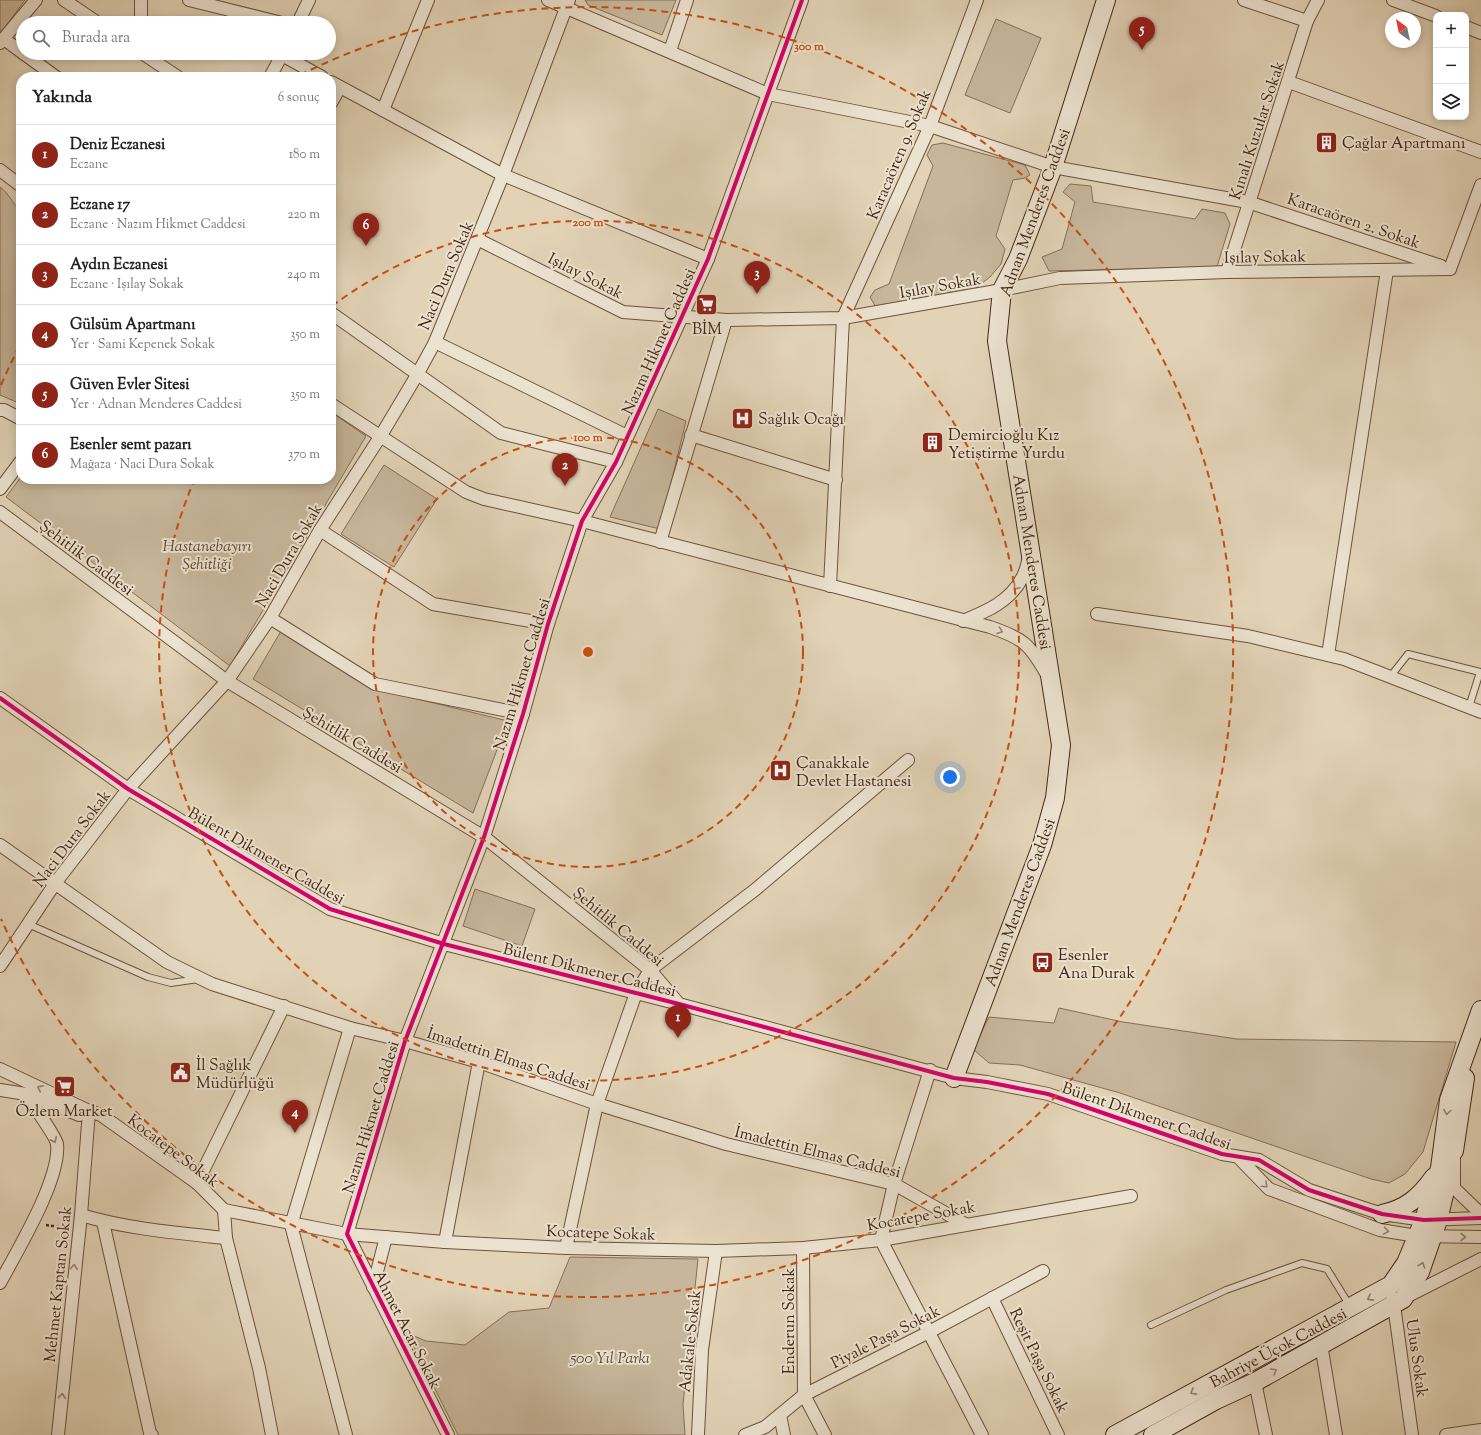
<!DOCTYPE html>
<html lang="tr">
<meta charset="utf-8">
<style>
body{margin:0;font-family:"Sorts Mill Goudy",serif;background:#f2f2f2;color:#222}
.controls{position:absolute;right:12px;top:12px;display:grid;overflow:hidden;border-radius:8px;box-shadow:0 2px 10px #0003}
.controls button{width:36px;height:36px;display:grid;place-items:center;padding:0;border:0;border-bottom:1px solid #e0e0e0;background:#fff;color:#222;font:20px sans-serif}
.compass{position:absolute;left:1385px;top:12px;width:36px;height:36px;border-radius:50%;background:#fff;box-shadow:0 2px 10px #0003;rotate:327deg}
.you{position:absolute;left:950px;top:777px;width:14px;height:14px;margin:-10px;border:3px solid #fff;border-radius:50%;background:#1a73e8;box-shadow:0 0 0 6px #1a73e833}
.badge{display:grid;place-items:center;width:26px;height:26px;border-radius:50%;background:#8f2418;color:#fff;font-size:13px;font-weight:700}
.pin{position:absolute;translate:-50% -33px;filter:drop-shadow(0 1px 2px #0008)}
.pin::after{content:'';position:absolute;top:21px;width:14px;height:12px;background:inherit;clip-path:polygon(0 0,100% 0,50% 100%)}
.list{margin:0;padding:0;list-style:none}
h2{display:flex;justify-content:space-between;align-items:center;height:52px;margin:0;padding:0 16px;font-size:17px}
h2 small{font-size:13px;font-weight:400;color:#767676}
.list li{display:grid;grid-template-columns:26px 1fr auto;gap:12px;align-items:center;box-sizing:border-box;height:60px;padding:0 16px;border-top:1px solid #e0e0e0}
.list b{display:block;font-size:15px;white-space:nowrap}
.list p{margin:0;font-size:13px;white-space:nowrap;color:#767676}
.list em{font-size:13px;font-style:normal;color:#767676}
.icon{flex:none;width:22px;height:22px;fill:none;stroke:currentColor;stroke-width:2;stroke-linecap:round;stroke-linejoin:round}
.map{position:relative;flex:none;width:1481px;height:1435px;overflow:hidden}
.search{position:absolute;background:#fff;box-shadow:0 2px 10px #0003;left:16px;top:16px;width:320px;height:44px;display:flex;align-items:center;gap:10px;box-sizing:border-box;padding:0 14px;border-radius:22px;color:#767676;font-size:15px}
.panel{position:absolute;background:#fff;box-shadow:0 2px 10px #0003;left:16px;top:72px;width:320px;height:412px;border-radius:16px}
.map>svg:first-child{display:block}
</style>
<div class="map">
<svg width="1481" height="1435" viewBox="0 0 1481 1435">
<rect width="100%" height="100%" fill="#e2d3b7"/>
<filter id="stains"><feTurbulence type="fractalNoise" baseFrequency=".005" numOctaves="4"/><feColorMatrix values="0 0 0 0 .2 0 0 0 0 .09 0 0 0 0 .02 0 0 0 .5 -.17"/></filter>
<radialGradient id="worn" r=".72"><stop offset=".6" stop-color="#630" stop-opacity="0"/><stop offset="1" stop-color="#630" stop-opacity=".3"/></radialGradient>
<!-- green -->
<g fill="#c7b69b" stroke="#856e58">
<path d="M0 0H25L0 34Z"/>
<path d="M585 0H676L662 35 588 5Z"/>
<path d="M996 19 1041 38 1010 113 965 95Z"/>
<path d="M943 143 1025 165 1030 175 1025 178 1013 180 996 236 1005 249 1001 264 990 277 973 290 877 309 870 297 875 290 889 284 933 166 927 155 932 145Z"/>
<path d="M1070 184 1091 186 1093 202 1195 219 1202 209 1225 213 1230 224 1217 267 1049 271 1042 257 1062 249 1075 202 1063 192Z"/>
<path d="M0 187C9 193 12 204 21 210V404L0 395Z"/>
<path d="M658 409 686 421 660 529 610 517Z"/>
<path d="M331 412 366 436 230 666 6 497 21 477V479H331Z"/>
<path d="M384 465 437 499 394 567 341 534Z"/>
<path d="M281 631 372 688 508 721 473 813 253 679Z"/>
<path d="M475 889 535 909 522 946 463 926Z"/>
<path d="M1059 1008 1123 1022 1237 1039 1456 1042 1423 1152 1405 1174 1389 1183 1371 1179 1120 1093 1020 1065 989 1063 973 1049 989 1017 1054 1023Z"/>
<path d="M570 1257 698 1259 683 1404 685 1435H458L407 1333 426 1341 465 1345 509 1312 549 1308Z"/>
</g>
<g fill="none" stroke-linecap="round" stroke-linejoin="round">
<defs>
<g id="lane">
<path d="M1390 677 1408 654 1480 672 1469 707"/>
<path d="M28 924 148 977 171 983 198 979"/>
<path d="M1151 1325 1226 1290 1302 1263 1327 1269 1350 1306"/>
</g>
<g id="street">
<path d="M64 0 98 23"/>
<path d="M141 0V23"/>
<path d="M189 0 282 23"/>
<path d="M548 0 768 94 930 126 1053 167 1248 202 1441 266"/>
<path d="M1244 0 1307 21"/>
<path d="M1393 0 1436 16"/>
<path d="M298 23 309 0"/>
<path d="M1466 27 1481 33"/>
<path d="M4 39 23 53"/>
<path d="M0 43 36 0"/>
<path d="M670 51 687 0"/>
<path d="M23 53 56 77"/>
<path d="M142 53 178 77"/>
<path d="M282 55 322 77"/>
<path d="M270 77 283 53"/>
<path d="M331 82 503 175 708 259"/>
<path d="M1289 82 1481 152"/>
<path d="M331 103 340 87"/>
<path d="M383 110 428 0"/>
<path d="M0 170 21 186"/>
<path d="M477 239 623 312 726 320 843 318 1002 290 1060 278 1227 272 1450 269"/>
<path d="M1450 269 1481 185"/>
<path d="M1227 272 1307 21 1318 0"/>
<path d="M331 313 501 433 616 462"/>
<path d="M435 342 627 436"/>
<path d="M331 404 466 492 484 499 582 521 990 627C1022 638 1029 643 1046 673"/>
<path d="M0 410H4L21 419"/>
<path d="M691 435 836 480"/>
<path d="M0 489 21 461"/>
<path d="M0 512 227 681 484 837 650 970 679 1004"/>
<path d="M320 530 433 604 548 624"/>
<path d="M660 542 726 320"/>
<path d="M830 586 843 318 930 126 977 0"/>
<path d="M1097 614 1248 636 1344 659 1481 712"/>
<path d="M270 618 375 684 523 714"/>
<path d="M963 621C985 612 1010 602 1022 578 1026 572 1027 564 1029 558"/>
<path d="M1328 655 1387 270"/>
<path d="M0 698 128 789 330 909 444 944 679 1004 954 1078 987 1082 1048 1094 1222 1154 1259 1160 1309 1190 1382 1214 1424 1220 1481 1218"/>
<path d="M0 845 167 962 212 984 350 1028 405 1041 479 1062 597 1104 726 1144 894 1184 965 1224"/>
<path d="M0 966 56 882 128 789 227 681 270 618 320 530 380 437 417 375 435 342 503 175 569 0"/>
<path d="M0 1069 89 1111 101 1115 197 1183 224 1210 347 1234 445 1242 566 1248 716 1251 803 1248 881 1240 1131 1196"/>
<path d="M930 1070 894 1184 881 1240 982 1435"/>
<path d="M0 1090 26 1094 79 1115"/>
<path d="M1454 1153V1188L1481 1214"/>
<path d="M1238 1157 1269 1189 1380 1230 1417 1236 1481 1237"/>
<path d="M197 1183 284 1006"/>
<path d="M224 1210 226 1238 259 1368 272 1435"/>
<path d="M81 1215C128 1229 177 1233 226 1238"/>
<path d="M103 1222 150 1433 152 1435"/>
<path d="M445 1242 479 1062"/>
<path d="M566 1248 597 1104 636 993 650 970 756 889 908 760"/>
<path d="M803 1248 804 1395 825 1435"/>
<path d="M0 1283C17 1251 61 1179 57 1144 56 1136 32 1104 26 1094"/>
<path d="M373 1287 386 1237"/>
<path d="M1406 1297 1481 1259"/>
<path d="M992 1298 1058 1435"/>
<path d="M1393 1298 1412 1435"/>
<path d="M1321 1344 1336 1435"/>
<path d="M1255 1382 1266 1435"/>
<path d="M780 1415 784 1435"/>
<path d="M58 1435 81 1215 89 1111"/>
<path d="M346 1435 291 1225 350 1028"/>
<path d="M448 1435 347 1234 405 1041 484 837 523 714 548 624 582 521 616 462 708 259 802 0"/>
<path d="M698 1435 702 1350 716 1251"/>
<path d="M745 1435 765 1427 804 1395 929 1332 1043 1271"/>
<path d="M1446 1435 1481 1430"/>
</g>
<g id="secondary">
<path d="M954 1078 1042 845 1055 798 1061 745 997 341 1002 290 1018 259 1053 167 1106 0"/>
<path d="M1454 1151 1465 1078"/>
<path d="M1382 1214C1406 1209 1420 1197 1434 1177"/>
<path d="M1115 1435 1391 1285 1406 1263 1424 1220 1440 1168 1449 1100 1481 1010"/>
<path d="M1153 1435 1216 1400 1255 1382 1403 1299 1420 1272 1438 1220 1448 1178"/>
</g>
</defs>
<!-- lane casing -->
<use href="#lane" stroke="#6b523d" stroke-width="8"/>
<!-- street casing -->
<use href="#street" stroke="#6b523d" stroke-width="14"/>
<!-- secondary casing -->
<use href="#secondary" stroke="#432714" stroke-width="20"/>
<!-- path -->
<path stroke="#432714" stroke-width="2.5" stroke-dasharray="3 2" stroke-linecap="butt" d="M46 1225 67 1228"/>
<!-- lane -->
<use href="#lane" stroke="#ece2d0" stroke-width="6"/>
<!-- street -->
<use href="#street" stroke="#ece2d0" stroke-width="12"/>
<!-- secondary -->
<use href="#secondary" stroke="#ece2d0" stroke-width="18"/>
<defs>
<g id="cycleway">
<path d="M0 698 128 789 330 909 444 944 679 1004 954 1078 987 1082 1048 1094 1222 1154 1259 1160 1309 1190 1382 1214 1424 1220 1481 1218"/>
<path d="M448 1435 347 1234 405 1041 484 837 523 714 548 624 582 521 616 462 708 259 802 0"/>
</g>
</defs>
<!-- cycleway casing -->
<use href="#cycleway" stroke="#ece2d0" stroke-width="6"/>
<!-- cycleway -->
<use href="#cycleway" stroke="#d6006c" stroke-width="4"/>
</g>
<!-- one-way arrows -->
<defs><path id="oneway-chevron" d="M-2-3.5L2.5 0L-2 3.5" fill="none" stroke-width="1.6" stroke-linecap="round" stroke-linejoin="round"/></defs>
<g stroke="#988472">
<use href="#oneway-chevron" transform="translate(1016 587) rotate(130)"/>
<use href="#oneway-chevron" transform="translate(1000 631) rotate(20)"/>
<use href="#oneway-chevron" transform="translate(40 1088) rotate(-154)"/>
<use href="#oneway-chevron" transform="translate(1447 1112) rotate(98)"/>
<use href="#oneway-chevron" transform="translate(54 1140) rotate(64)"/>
<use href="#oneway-chevron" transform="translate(1265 1185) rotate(43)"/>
<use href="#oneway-chevron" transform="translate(1386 1231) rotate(10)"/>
<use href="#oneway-chevron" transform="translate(1463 1237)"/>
<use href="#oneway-chevron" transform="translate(1422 1265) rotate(-70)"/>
<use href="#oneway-chevron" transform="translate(74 1267) rotate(-85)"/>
<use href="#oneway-chevron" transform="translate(1370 1298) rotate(152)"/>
<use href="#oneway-chevron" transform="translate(1274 1371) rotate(-30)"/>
<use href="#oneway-chevron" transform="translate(1193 1392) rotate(151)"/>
<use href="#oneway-chevron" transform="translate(62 1396) rotate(-85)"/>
</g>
<!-- distance rings -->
<g fill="none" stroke="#c74f0e" stroke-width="2" stroke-dasharray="7 5">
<circle cx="588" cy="652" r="215"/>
<path d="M332 306A430 430 0 1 1 194 481"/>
<path d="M1 385A645 645 0 0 1 18 349M300 75A645 645 0 1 1 1 919"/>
</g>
<!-- icons -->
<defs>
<symbol id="building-square" viewBox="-11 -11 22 22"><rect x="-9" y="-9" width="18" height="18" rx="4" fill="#8f2418" stroke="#ece2d0"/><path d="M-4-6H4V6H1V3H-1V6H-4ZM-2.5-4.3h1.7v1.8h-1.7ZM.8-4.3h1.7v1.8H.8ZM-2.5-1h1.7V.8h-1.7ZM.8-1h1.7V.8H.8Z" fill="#fff"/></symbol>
<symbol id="supermarket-square" viewBox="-11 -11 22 22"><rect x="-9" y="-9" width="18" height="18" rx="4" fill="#8f2418" stroke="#ece2d0"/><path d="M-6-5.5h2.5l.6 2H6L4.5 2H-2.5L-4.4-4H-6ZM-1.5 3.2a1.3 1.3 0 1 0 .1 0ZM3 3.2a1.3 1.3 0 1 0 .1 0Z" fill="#fff"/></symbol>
<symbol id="hospital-square" viewBox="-11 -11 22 22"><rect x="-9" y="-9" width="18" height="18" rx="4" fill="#8f2418" stroke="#ece2d0"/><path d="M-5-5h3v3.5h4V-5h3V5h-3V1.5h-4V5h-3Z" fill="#fff"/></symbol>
<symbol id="bus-square" viewBox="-11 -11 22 22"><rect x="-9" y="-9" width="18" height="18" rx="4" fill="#8f2418" stroke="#ece2d0"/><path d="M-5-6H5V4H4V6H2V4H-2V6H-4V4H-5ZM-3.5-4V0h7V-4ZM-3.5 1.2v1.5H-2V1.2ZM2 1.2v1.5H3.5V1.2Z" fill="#fff"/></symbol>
<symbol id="civic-square" viewBox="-11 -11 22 22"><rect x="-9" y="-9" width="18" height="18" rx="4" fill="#8f2418" stroke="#ece2d0"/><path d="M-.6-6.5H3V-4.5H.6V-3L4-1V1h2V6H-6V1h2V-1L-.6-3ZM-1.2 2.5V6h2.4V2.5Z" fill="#fff"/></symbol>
</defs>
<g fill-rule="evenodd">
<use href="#building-square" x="1314" y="130" width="25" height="25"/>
<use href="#supermarket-square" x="694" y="292" width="25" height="25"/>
<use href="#hospital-square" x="730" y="406" width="25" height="25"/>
<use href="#building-square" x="920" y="430" width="25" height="25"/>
<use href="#hospital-square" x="768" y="758" width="25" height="25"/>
<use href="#bus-square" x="1030" y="950" width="25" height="25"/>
<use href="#civic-square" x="168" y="1060" width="25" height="25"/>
<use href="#supermarket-square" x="52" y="1074" width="25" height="25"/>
</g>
<g text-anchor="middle" stroke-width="4" stroke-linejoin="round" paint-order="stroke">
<!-- street labels -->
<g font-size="16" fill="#432714" stroke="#ece2d0">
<text transform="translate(1256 130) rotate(-72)" y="6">Kınalı Kuzular Sokak</text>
<text transform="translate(898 154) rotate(-67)" y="6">Karacaören 9. Sokak</text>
<text transform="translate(1034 212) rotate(-70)" y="6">Adnan Menderes Caddesi</text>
<text transform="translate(1354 220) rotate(19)" y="6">Karacaören 2. Sokak</text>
<text transform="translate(1265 256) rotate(-1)" y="6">Işılay Sokak</text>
<text transform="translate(445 275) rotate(-67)" y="6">Naci Dura Sokak</text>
<text transform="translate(586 275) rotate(27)" y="6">Işılay Sokak</text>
<text transform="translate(940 285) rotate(-10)" y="6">Işılay Sokak</text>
<text transform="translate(658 341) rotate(-66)" y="6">Nazım Hikmet Caddesi</text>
<text transform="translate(288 555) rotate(-60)" y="6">Naci Dura Sokak</text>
<text transform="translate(87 557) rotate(37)" y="6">Şehitlik Caddesi</text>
<text transform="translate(1033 562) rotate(81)" y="6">Adnan Menderes Caddesi</text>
<text transform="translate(521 674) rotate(-73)" y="6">Nazım Hikmet Caddesi</text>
<text transform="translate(353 739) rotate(31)" y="6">Şehitlik Caddesi</text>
<text transform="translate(71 838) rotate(-53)" y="6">Naci Dura Sokak</text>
<text transform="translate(267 855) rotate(30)" y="6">Bülent Dikmener Caddesi</text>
<text transform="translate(1019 902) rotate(-70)" y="6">Adnan Menderes Caddesi</text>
<text transform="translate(619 926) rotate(40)" y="6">Şehitlik Caddesi</text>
<text transform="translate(590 969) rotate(14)" y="6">Bülent Dikmener Caddesi</text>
<text transform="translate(509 1058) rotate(18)" y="6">İmadettin Elmas Caddesi</text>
<text transform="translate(1147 1115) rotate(19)" y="6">Bülent Dikmener Caddesi</text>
<text transform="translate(370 1117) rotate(-73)" y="6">Nazım Hikmet Caddesi</text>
<text transform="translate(174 1150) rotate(37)" y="6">Kocatepe Sokak</text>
<text transform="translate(818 1151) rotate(14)" y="6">İmadettin Elmas Caddesi</text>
<text transform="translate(921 1215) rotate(-10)" y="6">Kocatepe Sokak</text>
<text transform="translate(601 1232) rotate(2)" y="6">Kocatepe Sokak</text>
<text transform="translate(57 1284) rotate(-84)" y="6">Mehmet Kaptan Sokak</text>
<text transform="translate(788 1321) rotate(-90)" y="6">Enderun Sokak</text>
<text transform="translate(408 1329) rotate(63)" y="6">Ahmet Acar Sokak</text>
<text transform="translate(885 1336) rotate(-27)" y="6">Piyale Paşa Sokak</text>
<text transform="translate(689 1341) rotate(-84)" y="6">Adakale Sokak</text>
<text transform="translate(1278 1347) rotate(-28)" y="6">Bahriye Üçok Caddesi</text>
<text transform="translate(1418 1358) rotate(82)" y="6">Ulus Sokak</text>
<text transform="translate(1040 1360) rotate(64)" y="6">Reşit Paşa Sokak</text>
</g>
<!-- poi labels -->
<g font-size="16" fill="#432714" stroke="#ece2d0" text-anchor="start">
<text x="1342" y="148">Çağlar Apartmanı</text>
<text x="707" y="334" text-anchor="middle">BİM</text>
<text x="758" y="424">Sağlık Ocağı</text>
<text x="948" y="440">Demircioğlu Kız<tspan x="948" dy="18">Yetiştirme Yurdu</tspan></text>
<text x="796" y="768">Çanakkale<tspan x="796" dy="18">Devlet Hastanesi</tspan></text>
<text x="1058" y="960">Esenler<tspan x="1058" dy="18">Ana Durak</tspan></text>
<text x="196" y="1070">İl Sağlık<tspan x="196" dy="18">Müdürlüğü</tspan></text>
<text x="64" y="1116" text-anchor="middle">Özlem Market</text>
</g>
<!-- park labels -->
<g font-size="16" font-style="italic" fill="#5d442f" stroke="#ece2d0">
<text x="207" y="551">Hastanebayırı<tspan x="207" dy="18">Şehitliği</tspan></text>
<text x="610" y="1363">500 Yıl Parkı</text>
</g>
</g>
<circle cx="588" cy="652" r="6" fill="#c74f0e" stroke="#ece2d0" stroke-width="2"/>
<g font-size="12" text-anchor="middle" font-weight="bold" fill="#c74f0e" stroke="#ece2d0" stroke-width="4" stroke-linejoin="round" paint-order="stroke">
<text x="809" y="50">300 m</text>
<text x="588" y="226">200 m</text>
<text x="588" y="441">100 m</text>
</g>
<rect width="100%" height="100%" filter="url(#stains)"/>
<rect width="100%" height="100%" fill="url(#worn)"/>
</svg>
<div class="controls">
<button>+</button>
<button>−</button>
<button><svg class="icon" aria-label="layers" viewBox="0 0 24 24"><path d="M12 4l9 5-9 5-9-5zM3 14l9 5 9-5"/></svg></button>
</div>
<svg class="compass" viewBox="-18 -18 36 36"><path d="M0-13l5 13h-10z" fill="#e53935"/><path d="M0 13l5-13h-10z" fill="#767676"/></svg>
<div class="you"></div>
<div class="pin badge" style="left:678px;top:1038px">1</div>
<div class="pin badge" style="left:565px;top:486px">2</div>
<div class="pin badge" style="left:757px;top:294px">3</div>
<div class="pin badge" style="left:295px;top:1133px">4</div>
<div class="pin badge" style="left:1142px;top:50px">5</div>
<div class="pin badge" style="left:366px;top:246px">6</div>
<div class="search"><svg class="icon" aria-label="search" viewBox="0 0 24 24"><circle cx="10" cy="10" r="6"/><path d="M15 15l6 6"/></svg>Burada ara</div>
<section class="panel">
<h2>Yakında<small>6 sonuç</small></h2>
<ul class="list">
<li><span class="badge">1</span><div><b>Deniz Eczanesi</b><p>Eczane</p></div><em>180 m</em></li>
<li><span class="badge">2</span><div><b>Eczane 17</b><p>Eczane · Nazım Hikmet Caddesi</p></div><em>220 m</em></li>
<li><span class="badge">3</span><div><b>Aydın Eczanesi</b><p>Eczane · Işılay Sokak</p></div><em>240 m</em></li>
<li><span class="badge">4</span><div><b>Gülsüm Apartmanı</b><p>Yer · Sami Kepenek Sokak</p></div><em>350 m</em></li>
<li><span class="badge">5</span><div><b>Güven Evler Sitesi</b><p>Yer · Adnan Menderes Caddesi</p></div><em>350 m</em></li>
<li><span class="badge">6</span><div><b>Esenler semt pazarı</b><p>Mağaza · Naci Dura Sokak</p></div><em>370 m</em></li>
</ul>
</section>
</div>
